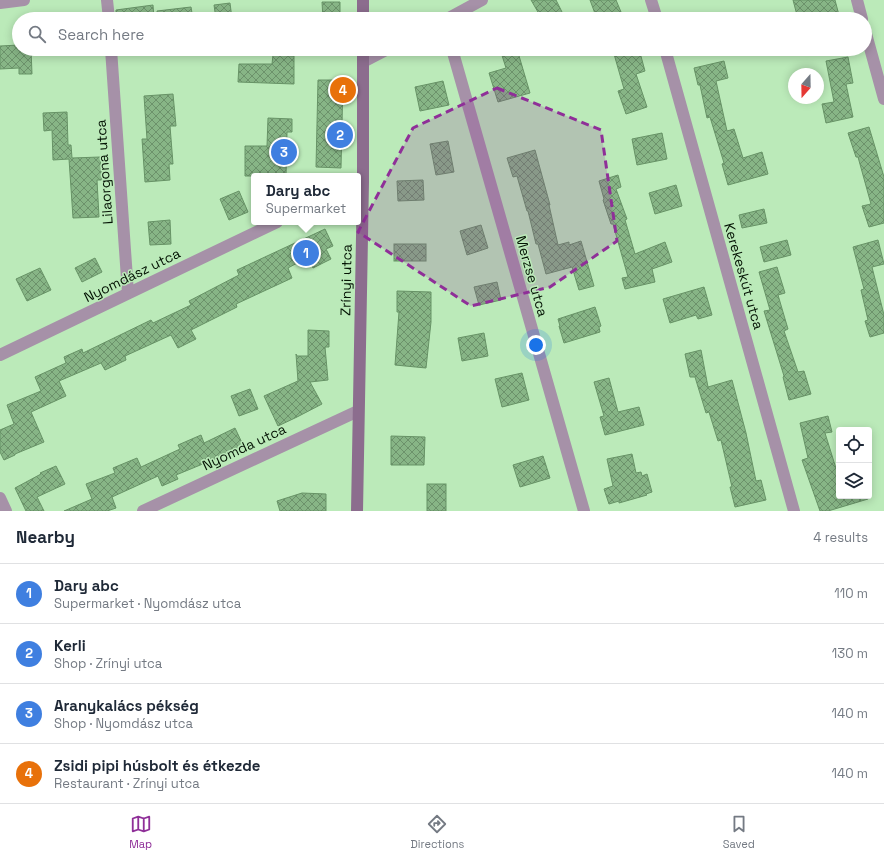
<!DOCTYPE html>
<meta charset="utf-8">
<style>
body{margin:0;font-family:"Space Grotesk",sans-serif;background:#f2f2f3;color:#1f2937}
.controls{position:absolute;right:12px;bottom:12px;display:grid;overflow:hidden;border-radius:4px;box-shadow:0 2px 10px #0003}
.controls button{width:36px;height:36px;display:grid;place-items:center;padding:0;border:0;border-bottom:1px solid #e0e1e3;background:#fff;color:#1f2937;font:20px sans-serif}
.compass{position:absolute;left:788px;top:68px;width:36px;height:36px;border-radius:50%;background:#fff;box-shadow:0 2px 10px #0003;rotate:200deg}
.you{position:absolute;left:536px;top:345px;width:14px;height:14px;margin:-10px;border:3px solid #fff;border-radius:50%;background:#1a73e8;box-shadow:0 0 0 6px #1a73e833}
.badge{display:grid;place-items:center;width:26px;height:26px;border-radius:50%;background:#8f2f98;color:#fff;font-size:13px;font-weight:700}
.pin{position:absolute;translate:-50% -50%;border:2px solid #fff;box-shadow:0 1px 4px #0006}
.popup{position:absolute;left:251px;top:173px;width:110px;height:52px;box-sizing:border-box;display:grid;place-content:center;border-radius:4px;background:#fff;filter:drop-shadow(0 1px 3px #0005);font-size:13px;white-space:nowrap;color:#747a83}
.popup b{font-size:15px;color:#1f2937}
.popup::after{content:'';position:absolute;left:50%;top:100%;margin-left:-8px;border:8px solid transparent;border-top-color:#fff}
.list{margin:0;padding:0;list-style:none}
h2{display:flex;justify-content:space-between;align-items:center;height:52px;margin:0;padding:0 16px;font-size:17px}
h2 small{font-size:13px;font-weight:400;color:#747a83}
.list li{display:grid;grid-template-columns:26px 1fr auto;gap:12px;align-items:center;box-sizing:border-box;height:60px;padding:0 16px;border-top:1px solid #e0e1e3}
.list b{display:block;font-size:15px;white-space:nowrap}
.list p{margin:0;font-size:13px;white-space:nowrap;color:#747a83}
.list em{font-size:13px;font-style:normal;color:#747a83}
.icon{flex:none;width:22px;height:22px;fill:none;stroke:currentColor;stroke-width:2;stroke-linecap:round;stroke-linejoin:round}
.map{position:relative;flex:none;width:884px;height:511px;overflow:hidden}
.search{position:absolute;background:#fff;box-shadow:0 2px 10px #0003;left:12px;right:12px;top:12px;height:44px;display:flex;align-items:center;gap:10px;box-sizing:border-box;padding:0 14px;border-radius:22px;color:#747a83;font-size:15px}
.sheet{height:292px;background:#fff}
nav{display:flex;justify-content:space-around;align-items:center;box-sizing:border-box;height:56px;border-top:1px solid #e0e1e3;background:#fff;font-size:11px;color:#747a83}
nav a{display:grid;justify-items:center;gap:2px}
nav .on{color:#8f2f98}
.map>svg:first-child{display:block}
</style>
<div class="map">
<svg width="884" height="511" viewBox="0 0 884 511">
<defs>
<pattern id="building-cross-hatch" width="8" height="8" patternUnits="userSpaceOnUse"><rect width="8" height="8" fill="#87b586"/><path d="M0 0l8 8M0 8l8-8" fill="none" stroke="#6c926b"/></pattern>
</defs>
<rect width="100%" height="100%" fill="#bbeab9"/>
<!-- building -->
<g fill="url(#building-cross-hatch)" stroke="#679366">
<path d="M531 0H556L563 14 554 19H542Z"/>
<path d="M590 0H616L621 12 602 19H597Z"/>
<path d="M793 0H835L840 19H798Z"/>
<path d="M322 2H340V19H323Z"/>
<path d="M230 3 232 19H216L214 5Z"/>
<path d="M153 5 154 19H116V10Z"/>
<path d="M191 7 193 19H158L157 11Z"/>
<path d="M19 45V49H31L32 74H19V68L0 69V46Z"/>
<path d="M500 49H517L530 93 498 102 489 73 506 68Z"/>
<path d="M632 49H639L645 71 636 74 647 107 626 114 618 91 624 89 614 54Z"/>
<path d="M273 55 294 56V84L238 82 239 64H272Z"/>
<path d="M848 57 853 83 846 84 853 117 826 123 822 104 834 102 826 61Z"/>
<path d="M724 61 728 78 716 81 727 131 734 129 743 158 762 152 768 174 728 185 722 164 724 163 710 117 707 118 700 85H698L694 68Z"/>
<path d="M318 80H343L341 168 316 167Z"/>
<path d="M443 81 449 105 420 111 415 87Z"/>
<path d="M173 94 176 126H170L173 164H169L170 180 145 182 142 139H147L144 96Z"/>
<path d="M67 112 68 145H71L72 158 100 157 102 180H97L99 217 73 218 69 159 53 160 52 130 44 131 43 113Z"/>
<path d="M268 118 292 119V132H287L286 176H245V146H267Z"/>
<path d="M869 127 884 177V223L869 227 862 206 871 204 858 157H856L848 133Z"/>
<path d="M662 133 667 159 637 165 632 139Z"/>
<path d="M448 141 454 172 436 175 430 144Z"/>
<path d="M535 150 550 205H549L558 245 569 242V245L581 241 594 286 579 290 572 267 546 274 538 244H536L528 211H527L517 176 513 177 507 158Z"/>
<path d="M618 175 621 187 616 189 627 219 625 220 635 254 665 242 672 262 652 269 655 282 625 289 622 278 628 277 613 224H611L603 200 604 199 599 181Z"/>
<path d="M423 180 424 200 398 201 397 181Z"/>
<path d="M676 185 682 206 655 214 649 193Z"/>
<path d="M239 191 248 212 229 220 220 199Z"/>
<path d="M764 209 767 223 742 228 739 215Z"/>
<path d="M170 220 171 244 150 245 148 222Z"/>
<path d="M481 225 488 248 467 255 460 231Z"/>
<path d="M325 229 333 246 326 249 331 259 313 268 308 257 288 268 292 278 236 304 237 307 191 330 196 339 178 348 171 335 125 356 126 360 105 370 101 363 59 381 66 396 31 412 44 442 15 454V455L4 460 0 452V430L14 424 7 405 41 391 35 377 66 363 64 357 82 349 83 353 151 320 153 323 191 305 189 301 239 275 237 270Z"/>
<path d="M787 240 791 255 764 262 760 247Z"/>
<path d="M878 240 884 264 872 267 884 315V333L870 337 865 321 868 320 861 290 864 289 853 247Z"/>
<rect x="394" y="244" width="32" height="17"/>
<path d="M95 258 102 272 82 282 75 268Z"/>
<path d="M777 267 785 293 778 295 788 329 784 331 798 372 804 371 811 394 789 400 783 377 784 376 764 311 770 310 759 272Z"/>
<path d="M40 268 51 290 27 301 16 279Z"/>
<path d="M497 282 501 300 479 305 474 287Z"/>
<path d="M704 287 712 315 698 319 696 315 670 323 663 299Z"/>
<path d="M397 291 431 292V322L426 368 395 365 399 312H397Z"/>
<path d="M595 307 601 326 599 327 600 332 564 343 559 326H560L558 319Z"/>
<path d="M308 330 329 331V347H325L328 380 310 382 322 404 297 417 278 426 264 396 298 381 296 354 297 356H308Z"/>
<path d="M484 333 488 356 462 361 458 338Z"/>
<path d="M701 350 708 387 732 380 746 433 756 481 761 480 766 500 735 507 730 487H732L721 440 718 441 709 412 706 413 695 377H690L685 354Z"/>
<path d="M522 373 529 400 502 407 495 379Z"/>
<path d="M609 378 618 412 639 407 644 425 605 435 600 417 604 416 594 382Z"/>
<path d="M250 389 258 409 239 416 231 396Z"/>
<path d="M828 416 832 432 825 433 839 478V496H867L868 499 828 511H820L802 460 808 458 800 423Z"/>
<path d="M235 428 244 447 176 475 178 479 162 486 158 476 112 497 116 508 107 511H64L92 499 86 484 115 473 113 468 137 458 141 467 180 449 178 445 201 435 204 443Z"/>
<path d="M391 436 425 437 424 465H391Z"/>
<path d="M632 454 636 473 641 472 642 476 647 474 652 492 646 494 647 495 619 503V501L609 504 604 489 613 486 607 459Z"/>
<path d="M543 456 550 478 520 487 513 465Z"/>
<path d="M56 466 65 484 37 497 44 511H26L15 488 41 474 40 473Z"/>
<rect x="427" y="484" width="19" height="27"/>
<path d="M302 493 326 494V511H280L277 501Z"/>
</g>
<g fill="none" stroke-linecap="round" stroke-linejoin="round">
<!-- street -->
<g stroke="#a691a8" stroke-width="12">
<path d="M107 0 109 19"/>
<path d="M651 0 657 19"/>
<path d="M857 0 862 19"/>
<path d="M0 3 24 0"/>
<path d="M447 19 482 0"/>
<path d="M865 30 884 99"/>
<path d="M111 49 128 293"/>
<path d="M452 49 584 511"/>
<path d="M665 49 794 511"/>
<path d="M363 62 388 49"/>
<path d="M0 355 277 222"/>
<path d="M0 498 6 511"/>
<path d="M143 511 358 411"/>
</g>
<!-- secondary -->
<g stroke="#8c6d8e" stroke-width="12">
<path d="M363 19V0"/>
<path d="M357 511 363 182V49"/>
</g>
</g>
<!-- marked area -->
<path fill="#8f2f98" fill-opacity="0.2" stroke="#8f2f98" stroke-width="3" stroke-dasharray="8 5" stroke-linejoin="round" d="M497 88 601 130 617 241 550 287 471 306 358 232 413 128Z"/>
<g text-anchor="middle" stroke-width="3" stroke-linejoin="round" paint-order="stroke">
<!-- street labels -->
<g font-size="14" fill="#031203" stroke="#bbeab9">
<text transform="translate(104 172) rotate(-94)" y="5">Lilaorgona utca</text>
<text transform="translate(132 275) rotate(-26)" y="5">Nyomdász utca</text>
<text transform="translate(532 276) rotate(74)" y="5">Merzse utca</text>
<text transform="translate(744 276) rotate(74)" y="5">Kerekeskút utca</text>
<text transform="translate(346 280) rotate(-89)" y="5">Zrínyi utca</text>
<text transform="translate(244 447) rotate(-25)" y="5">Nyomda utca</text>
</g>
</g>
</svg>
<div class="controls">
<button><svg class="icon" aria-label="locate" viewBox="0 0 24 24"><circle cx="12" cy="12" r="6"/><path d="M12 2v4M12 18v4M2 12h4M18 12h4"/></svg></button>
<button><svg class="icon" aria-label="layers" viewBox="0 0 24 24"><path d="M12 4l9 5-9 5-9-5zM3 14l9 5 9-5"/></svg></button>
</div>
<svg class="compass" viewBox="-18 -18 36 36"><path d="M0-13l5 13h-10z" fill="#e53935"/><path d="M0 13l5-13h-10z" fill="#747a83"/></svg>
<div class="you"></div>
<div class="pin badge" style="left:306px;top:253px;background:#3f7fe0">1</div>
<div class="popup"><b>Dary abc</b>Supermarket</div>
<div class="pin badge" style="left:340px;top:135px;background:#3f7fe0">2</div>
<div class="pin badge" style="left:284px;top:152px;background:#3f7fe0">3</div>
<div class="pin badge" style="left:343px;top:90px;background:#e8710a">4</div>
<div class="search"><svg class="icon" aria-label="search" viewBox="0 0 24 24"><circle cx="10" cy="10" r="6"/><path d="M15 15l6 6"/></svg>Search here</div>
</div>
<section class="sheet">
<h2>Nearby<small>4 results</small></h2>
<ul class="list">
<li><span class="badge" style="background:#3f7fe0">1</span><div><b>Dary abc</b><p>Supermarket · Nyomdász utca</p></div><em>110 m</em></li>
<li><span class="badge" style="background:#3f7fe0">2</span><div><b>Kerli</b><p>Shop · Zrínyi utca</p></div><em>130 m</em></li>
<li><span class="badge" style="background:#3f7fe0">3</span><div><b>Aranykalács pékség</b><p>Shop · Nyomdász utca</p></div><em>140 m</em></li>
<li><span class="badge" style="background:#e8710a">4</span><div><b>Zsidi pipi húsbolt és étkezde</b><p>Restaurant · Zrínyi utca</p></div><em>140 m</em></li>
</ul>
</section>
<nav>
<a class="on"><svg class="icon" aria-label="map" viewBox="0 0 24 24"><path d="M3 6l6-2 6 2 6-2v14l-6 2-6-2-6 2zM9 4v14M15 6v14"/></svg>Map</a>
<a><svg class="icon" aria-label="directions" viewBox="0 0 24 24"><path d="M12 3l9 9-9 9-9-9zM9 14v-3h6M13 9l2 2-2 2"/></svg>Directions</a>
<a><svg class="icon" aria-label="saved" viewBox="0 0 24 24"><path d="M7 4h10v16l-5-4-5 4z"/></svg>Saved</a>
</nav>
